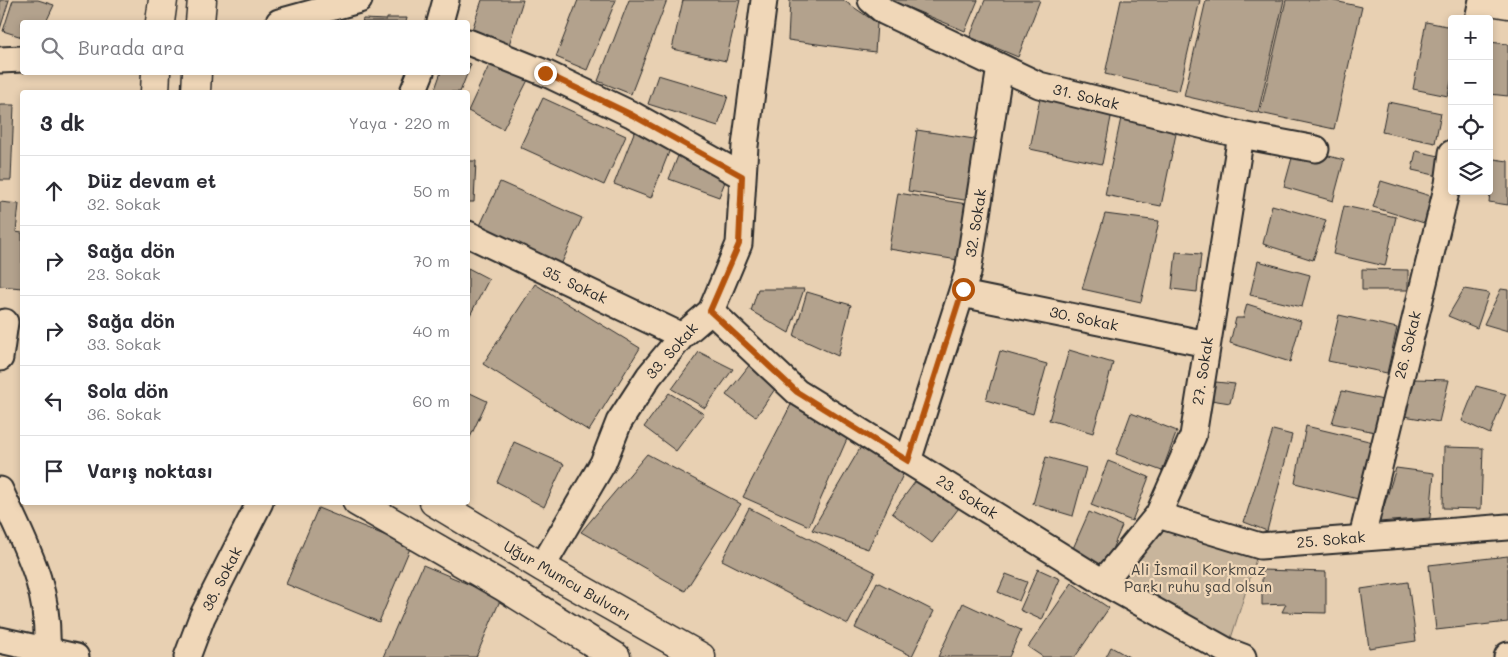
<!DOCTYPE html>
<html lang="tr">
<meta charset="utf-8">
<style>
body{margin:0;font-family:Mali,sans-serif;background:#f2f2f3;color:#2b2b33}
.controls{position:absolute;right:15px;top:15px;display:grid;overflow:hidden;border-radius:5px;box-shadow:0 2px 8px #0003}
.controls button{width:45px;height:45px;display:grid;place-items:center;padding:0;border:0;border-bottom:1px solid #e1e1e2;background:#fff;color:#2b2b33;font:25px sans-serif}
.stop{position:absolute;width:15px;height:15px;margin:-11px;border:4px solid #b45309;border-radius:50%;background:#fff}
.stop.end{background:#b45309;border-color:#fff;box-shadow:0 1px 5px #0008}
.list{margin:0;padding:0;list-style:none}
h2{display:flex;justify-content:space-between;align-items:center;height:65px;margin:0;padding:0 20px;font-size:21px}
h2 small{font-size:16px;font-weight:400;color:#7c7c81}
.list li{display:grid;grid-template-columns:32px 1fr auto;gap:15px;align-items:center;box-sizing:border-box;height:70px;padding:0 20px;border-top:1px solid #e1e1e2}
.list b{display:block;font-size:19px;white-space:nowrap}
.list p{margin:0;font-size:16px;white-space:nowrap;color:#7c7c81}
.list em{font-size:16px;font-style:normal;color:#7c7c81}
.icon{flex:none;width:28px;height:28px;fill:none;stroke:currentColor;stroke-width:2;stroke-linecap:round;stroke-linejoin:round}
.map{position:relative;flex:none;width:1508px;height:657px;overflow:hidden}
.search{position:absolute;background:#fff;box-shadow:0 2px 8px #0003;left:20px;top:20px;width:450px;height:55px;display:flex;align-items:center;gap:12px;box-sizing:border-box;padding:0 18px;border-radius:5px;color:#7c7c81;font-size:19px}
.panel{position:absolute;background:#fff;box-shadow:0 2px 8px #0003;left:20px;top:90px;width:450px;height:415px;border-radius:5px}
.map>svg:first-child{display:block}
</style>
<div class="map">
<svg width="1508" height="657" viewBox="0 0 1508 657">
<rect width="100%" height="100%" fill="#e8d0b2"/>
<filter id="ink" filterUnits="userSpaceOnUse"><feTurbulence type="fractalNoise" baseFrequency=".02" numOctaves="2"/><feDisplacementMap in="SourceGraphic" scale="10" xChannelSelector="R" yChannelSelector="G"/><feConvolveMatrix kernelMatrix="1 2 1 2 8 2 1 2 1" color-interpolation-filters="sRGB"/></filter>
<g filter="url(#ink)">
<!-- green -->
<path fill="#c8b59c" stroke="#7a7064" d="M1158 515 1260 546 1227 651 1103 582Z"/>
<!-- building -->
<g fill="#b3a28d" stroke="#2b2b2b">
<path d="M0 0H9L0 29Z"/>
<path d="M13 0H38L54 5 46 22H22V37L3 31Z"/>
<path d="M482 0H523L508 48 470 36Z"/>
<path d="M578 0H616L587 70 556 57Z"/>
<path d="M629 0H667L631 94 598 81Z"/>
<path d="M683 0H740L726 61 672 49Z"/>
<path d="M790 0H843L877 23 875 52 788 40Z"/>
<path d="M890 0H978L965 31Z"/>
<path d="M985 0H1040L1018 57 970 37Z"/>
<path d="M1121 0H1200L1179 91 1105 74Z"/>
<path d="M1206 0H1284L1258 113 1184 96Z"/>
<path d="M1286 0H1330L1362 7 1334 129 1260 113Z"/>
<path d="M387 18H407L406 22H362L363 19 387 20Z"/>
<path d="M1426 22 1452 27V77L1448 96 1413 89Z"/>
<path d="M1489 42 1508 44V96L1489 94Z"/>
<path d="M492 59 529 78 503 129 468 111Z"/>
<path d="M468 63 471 64 460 92H434L441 72H468Z"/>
<path d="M658 75 728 96 718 126 648 104Z"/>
<path d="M1041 93 1113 107 1102 164 1030 149Z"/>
<path d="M543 98 626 136 604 185 520 147Z"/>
<path d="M1388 102 1441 113 1435 143 1382 132Z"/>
<path d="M0 105H14L11 180H0Z"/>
<path d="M1121 118 1177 129 1161 206 1105 195Z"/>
<path d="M637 125 674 139 651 198 614 184Z"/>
<path d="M917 130 993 142 983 203 908 191Z"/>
<path d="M1295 147 1344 160 1333 201 1284 187Z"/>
<path d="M1416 151 1444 157 1439 176 1412 170Z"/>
<path d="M678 156 728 174 719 197 669 179Z"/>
<path d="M1494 159 1508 161V205L1489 202Z"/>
<path d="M468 161H476L474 202H468Z"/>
<path d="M1381 181 1434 197 1424 223 1373 207Z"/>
<path d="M500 182 582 218 560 267 478 230Z"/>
<path d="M898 193 967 204 958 260 889 249Z"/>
<path d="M0 202 19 204 16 232 22 233V288L0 286Z"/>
<path d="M1272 205 1326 220 1313 260 1263 244Z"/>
<path d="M1344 206 1396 217 1385 266 1333 254Z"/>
<path d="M1105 214 1159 221 1141 302 1082 289Z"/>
<path d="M1176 252 1201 254 1197 292 1172 289Z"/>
<path d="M1258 261 1310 275 1302 307 1250 295Z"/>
<path d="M468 268 489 279 468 319Z"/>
<path d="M1362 269 1408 270V290H1362Z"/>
<path d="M535 284 640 348 589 431 483 364Z"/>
<path d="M758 289H804L789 333 751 311Z"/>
<path d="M1464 289 1489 293 1477 328 1448 316Z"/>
<path d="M1501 289 1508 290V331L1484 324Z"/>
<path d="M807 292 851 305 838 356 794 336Z"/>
<path d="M1247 304 1301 321 1290 362 1230 343 1236 318H1243Z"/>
<path d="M1339 315 1397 328 1387 373 1328 361Z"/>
<path d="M1069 350 1113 363 1093 433 1049 420Z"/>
<path d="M1000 351 1047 364 1033 414 986 400Z"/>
<path d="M699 352 733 369 705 408 672 389Z"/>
<path d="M751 363 779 383 756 417 726 395Z"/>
<path d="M1415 379 1449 380 1439 422 1404 416Z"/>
<path d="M1216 382 1235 384 1230 403 1211 400Z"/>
<path d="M1476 386 1506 394 1490 434 1462 421Z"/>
<path d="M1342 391 1383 400 1375 432 1332 423Z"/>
<path d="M468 392 487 401 468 442Z"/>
<path d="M669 393 704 414 676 451 644 427Z"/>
<path d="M795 397 850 432 809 526 743 497Z"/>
<path d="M1131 413 1177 431 1162 471 1116 454Z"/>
<path d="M1306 426 1373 442 1362 500 1295 483Z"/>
<path d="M1273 430 1292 435 1267 531 1244 522Z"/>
<path d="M865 440 908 464 868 549 812 530Z"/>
<path d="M514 442 564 464 544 507 497 482Z"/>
<path d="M1444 447 1483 448 1481 509 1443 508Z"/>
<path d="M647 454 741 504 685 591 581 532Z"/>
<path d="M1046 457 1086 468 1073 516 1033 504Z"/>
<path d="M1108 461 1149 477 1132 521 1091 505Z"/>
<path d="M1396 468 1434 473 1430 518 1379 522Z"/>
<path d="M918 478 962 504 932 543 892 513Z"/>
<path d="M318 508 411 546 379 622 286 584Z"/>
<path d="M749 508 875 572 848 624 722 560Z"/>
<path d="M1089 512 1122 526 1104 568 1071 553Z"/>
<path d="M1508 556V622L1436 630 1429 565Z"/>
<path d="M423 565 501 598 476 657H383Z"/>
<path d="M1038 569 1060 579 1042 620 1020 610Z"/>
<path d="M1262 570 1326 572V613L1282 612 1286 604 1262 605Z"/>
<path d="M1006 574 1027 582 1019 601 998 592Z"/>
<path d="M877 582 934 611 912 656 855 628Z"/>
<path d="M1408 582 1416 641 1369 648 1361 589Z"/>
<path d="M1072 583 1109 608 1075 657H1043L1028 647Z"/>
<path d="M963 603 1021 630 1009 657H938Z"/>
<path d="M1111 647 1129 657H1106Z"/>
</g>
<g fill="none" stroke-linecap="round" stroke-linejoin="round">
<defs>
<g id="minor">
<path d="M871 0 885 12 1039 85 1241 135 1316 149"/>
<path d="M1478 19 1482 0"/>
<path d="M279 22 359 0"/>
<path d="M440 22 446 0"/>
<path d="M468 42 545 73 633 115 742 176"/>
<path d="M0 60 22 59"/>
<path d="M413 92 421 72"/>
<path d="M468 234 682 336"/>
<path d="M962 294 1207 344"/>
<path d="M711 311 797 392 1103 582 1227 651 1243 657"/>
<path d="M0 358 5 322"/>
<path d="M908 461 968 272 1000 67"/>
<path d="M0 490C26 547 50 586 47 651"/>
<path d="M1158 515 1260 546 1508 527"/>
<path d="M1362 537 1448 184 1452 153"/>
<path d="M542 567 603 463 619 422 649 376 682 336 711 311 739 244 745 146 764 0"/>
<path d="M1103 582 1158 515 1193 436 1241 135"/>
<path d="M0 640 76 657"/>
<path d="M187 657 202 617 260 502"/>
<path d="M1507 657 1508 655"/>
</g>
<g id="major">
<path d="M1484 0 1508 4"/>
<path d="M160 22 163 0"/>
<path d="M200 22 202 0"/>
<path d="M155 92 156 72"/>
<path d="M196 92 197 72"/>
<path d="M357 502 504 587 616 657"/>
<path d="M434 502 542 567 701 657"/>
</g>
</defs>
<!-- minor casing -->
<use href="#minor" stroke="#2b2b2b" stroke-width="29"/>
<!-- major casing -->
<use href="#major" stroke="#2b2b2b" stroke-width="31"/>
<!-- minor -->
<use href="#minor" stroke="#f0d7b8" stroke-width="25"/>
<!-- major -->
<use href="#major" stroke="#f0d7b8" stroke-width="28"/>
</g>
</g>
<g fill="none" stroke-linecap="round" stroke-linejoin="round" filter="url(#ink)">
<!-- route -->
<path stroke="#b45309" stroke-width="6" d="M545 73 632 115 742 176 739 244 710 311 797 392 908 461 963 289"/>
</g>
<g text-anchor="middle" stroke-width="4.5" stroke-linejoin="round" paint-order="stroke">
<!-- street labels -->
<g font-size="15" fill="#2b2b2b" stroke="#f0d7b8">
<text transform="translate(1086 97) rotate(14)" y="5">31. Sokak</text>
<text transform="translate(976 223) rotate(-81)" y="5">32. Sokak</text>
<text transform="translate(575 285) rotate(25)" y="5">35. Sokak</text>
<text transform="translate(1084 319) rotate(12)" y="5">30. Sokak</text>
<text transform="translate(1408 345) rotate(-76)" y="5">26. Sokak</text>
<text transform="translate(672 351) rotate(-48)" y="5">33. Sokak</text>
<text transform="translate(1203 371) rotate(-81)" y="5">27. Sokak</text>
<text transform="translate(967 497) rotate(32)" y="5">23. Sokak</text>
<text transform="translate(1331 540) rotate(-5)" y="5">25. Sokak</text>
<text transform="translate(222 579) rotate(-63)" y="5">38. Sokak</text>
<text transform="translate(567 581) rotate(30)" y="5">Uğur Mumcu Bulvarı</text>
</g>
<!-- park labels -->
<g font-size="15" fill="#4a4742" stroke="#f0d7b8">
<text x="1198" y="575">Ali İsmail Korkmaz<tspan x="1198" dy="17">Parkı ruhu şad olsun</tspan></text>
</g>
</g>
</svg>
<div class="controls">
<button>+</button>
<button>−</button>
<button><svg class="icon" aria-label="locate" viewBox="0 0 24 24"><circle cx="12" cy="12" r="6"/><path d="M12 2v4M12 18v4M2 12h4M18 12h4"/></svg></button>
<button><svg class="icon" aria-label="layers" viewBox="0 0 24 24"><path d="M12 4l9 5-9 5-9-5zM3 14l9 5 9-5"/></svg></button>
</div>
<div class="stop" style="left:963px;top:289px"></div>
<div class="stop end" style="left:545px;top:73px"></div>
<div class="search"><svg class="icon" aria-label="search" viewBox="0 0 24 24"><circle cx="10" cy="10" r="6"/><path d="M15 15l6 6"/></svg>Burada ara</div>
<section class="panel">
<h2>3 dk<small>Yaya · 220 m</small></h2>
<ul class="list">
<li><svg class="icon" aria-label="ahead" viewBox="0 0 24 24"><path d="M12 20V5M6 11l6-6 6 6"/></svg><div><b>Düz devam et</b><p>32. Sokak</p></div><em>50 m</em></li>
<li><svg class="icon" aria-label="right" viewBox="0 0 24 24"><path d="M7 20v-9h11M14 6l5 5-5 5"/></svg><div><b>Sağa dön</b><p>23. Sokak</p></div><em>70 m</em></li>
<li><svg class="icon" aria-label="right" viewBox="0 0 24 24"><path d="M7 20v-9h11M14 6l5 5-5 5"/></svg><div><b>Sağa dön</b><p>33. Sokak</p></div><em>40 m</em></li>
<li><svg class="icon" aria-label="left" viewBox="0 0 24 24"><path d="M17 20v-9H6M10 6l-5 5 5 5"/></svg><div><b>Sola dön</b><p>36. Sokak</p></div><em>60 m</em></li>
<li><svg class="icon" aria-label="arrive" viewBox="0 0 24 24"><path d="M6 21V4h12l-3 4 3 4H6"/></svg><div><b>Varış noktası</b></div></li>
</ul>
</section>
</div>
